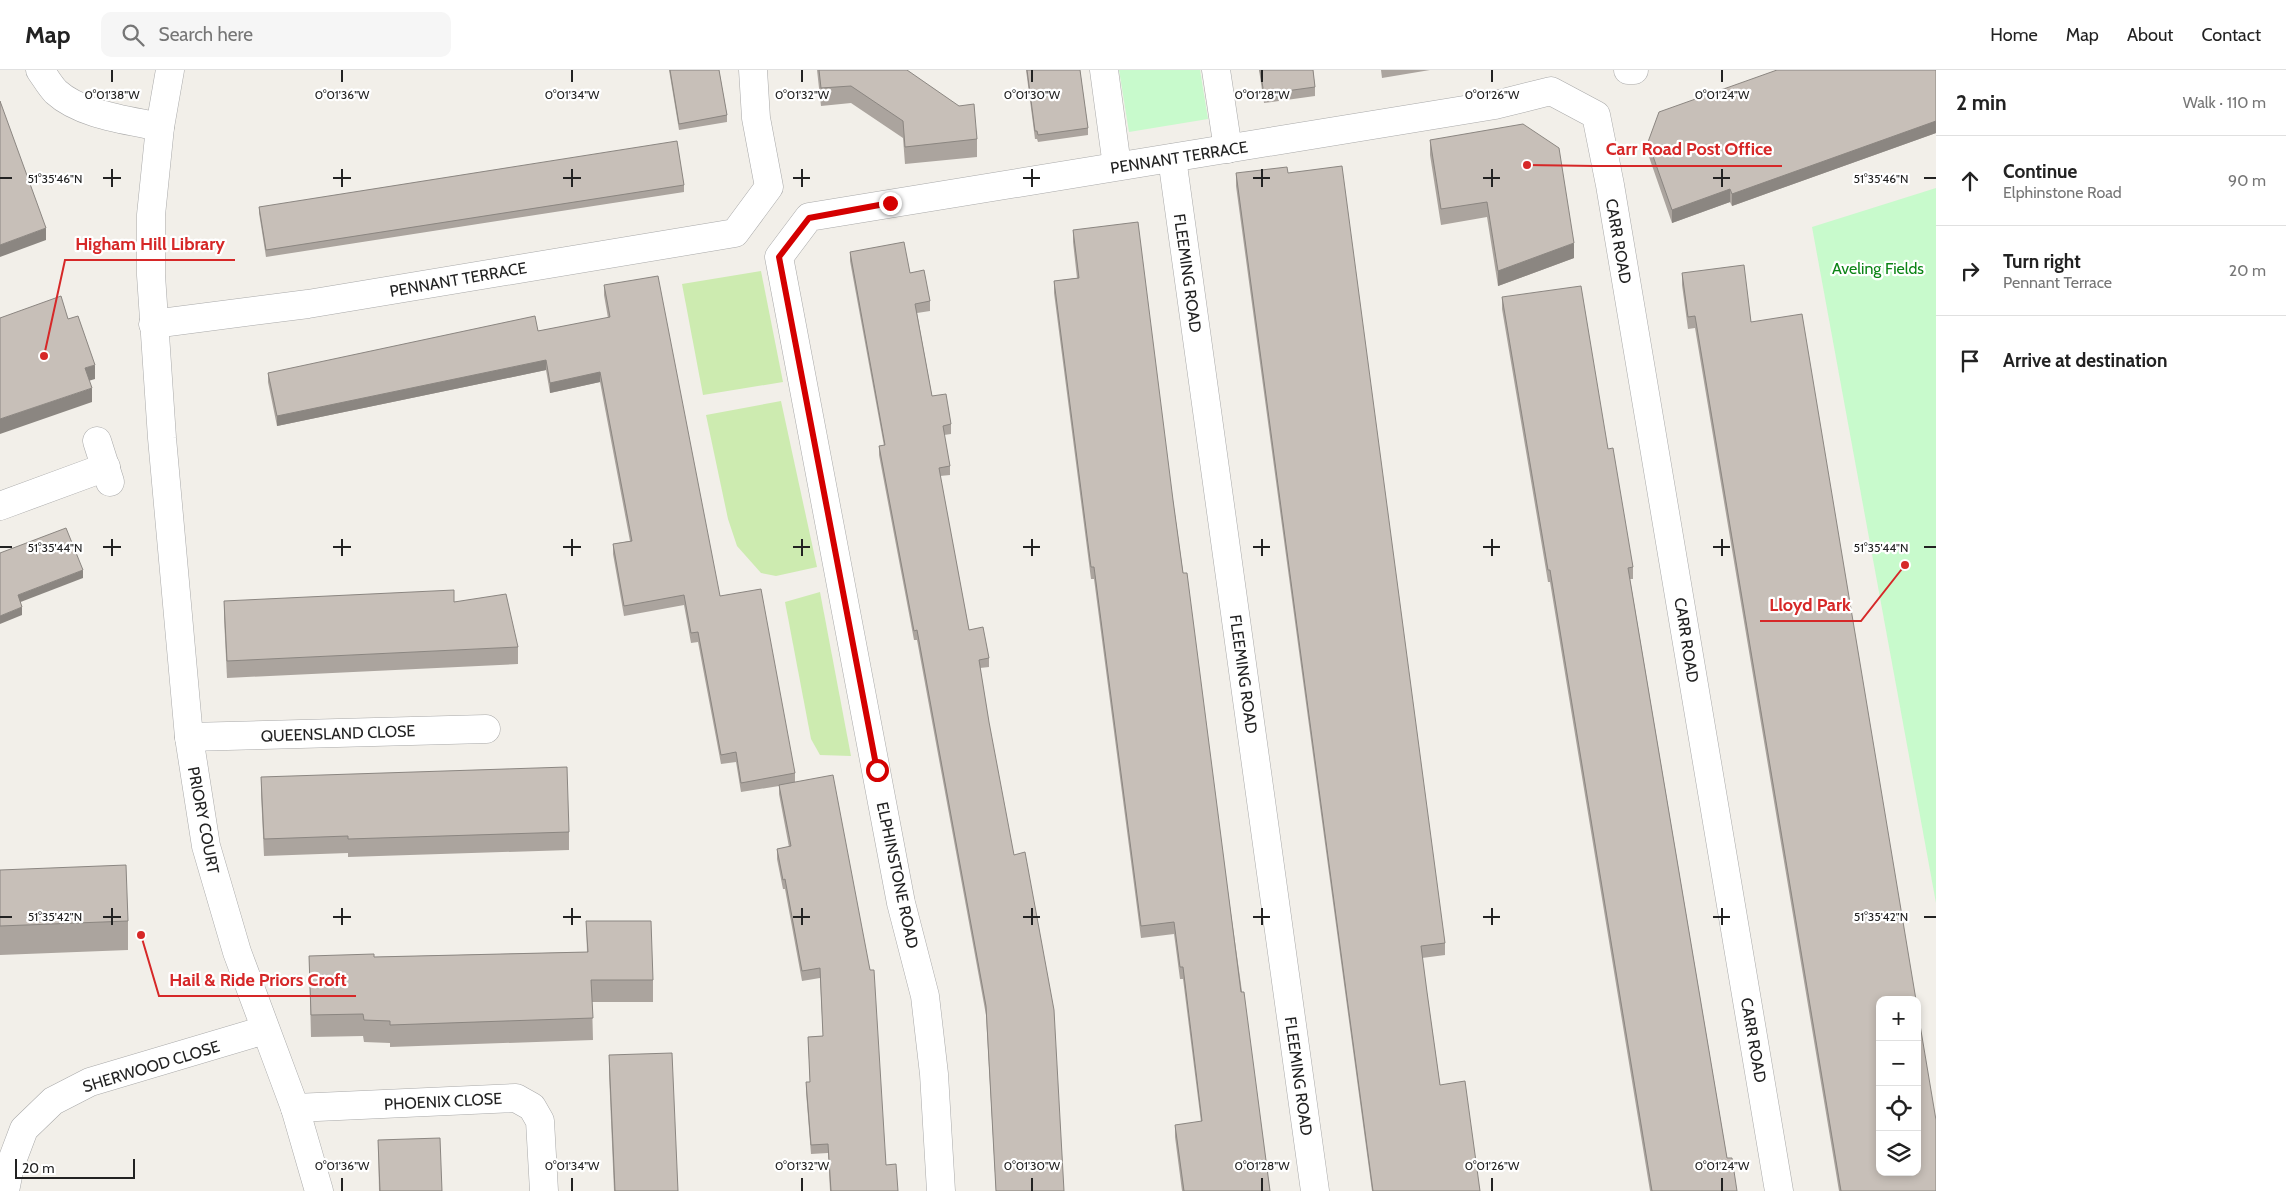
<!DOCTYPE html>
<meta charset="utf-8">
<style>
body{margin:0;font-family:Cabin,sans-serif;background:#f6f6f6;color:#222}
.controls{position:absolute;right:15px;bottom:15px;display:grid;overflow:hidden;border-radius:10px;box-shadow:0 2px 8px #0003}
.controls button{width:45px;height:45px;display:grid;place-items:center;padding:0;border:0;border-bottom:1px solid #e0e0e0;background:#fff;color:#222;font:25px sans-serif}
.scale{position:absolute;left:15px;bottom:12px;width:120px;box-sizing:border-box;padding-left:5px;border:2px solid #222;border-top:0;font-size:14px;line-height:18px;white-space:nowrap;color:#222;-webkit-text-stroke:4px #fff;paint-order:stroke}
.stop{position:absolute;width:15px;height:15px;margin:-11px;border:4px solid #d40000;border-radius:50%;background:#fff}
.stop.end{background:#d40000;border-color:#fff;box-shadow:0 1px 5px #0008}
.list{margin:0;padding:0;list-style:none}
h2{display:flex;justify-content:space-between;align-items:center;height:65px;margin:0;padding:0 20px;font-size:21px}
h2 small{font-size:16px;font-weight:400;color:#767676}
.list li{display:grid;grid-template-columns:32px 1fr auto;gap:15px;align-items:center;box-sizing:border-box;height:90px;padding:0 20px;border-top:1px solid #e0e0e0}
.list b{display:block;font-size:19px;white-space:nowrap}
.list p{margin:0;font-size:16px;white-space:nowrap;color:#767676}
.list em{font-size:16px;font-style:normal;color:#767676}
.icon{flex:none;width:28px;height:28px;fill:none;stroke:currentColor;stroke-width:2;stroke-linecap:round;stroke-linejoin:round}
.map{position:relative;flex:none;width:1936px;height:1121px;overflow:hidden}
header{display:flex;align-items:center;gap:30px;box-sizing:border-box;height:70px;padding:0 25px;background:#fff;border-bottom:1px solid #e0e0e0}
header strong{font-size:24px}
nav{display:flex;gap:28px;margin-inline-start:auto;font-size:18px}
.search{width:350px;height:45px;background:#f6f6f6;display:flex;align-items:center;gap:12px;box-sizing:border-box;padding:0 18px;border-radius:10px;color:#767676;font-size:19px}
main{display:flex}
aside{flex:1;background:#fff}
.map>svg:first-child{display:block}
</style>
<header>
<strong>Map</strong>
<div class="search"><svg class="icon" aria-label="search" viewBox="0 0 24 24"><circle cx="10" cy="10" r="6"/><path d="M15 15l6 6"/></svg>Search here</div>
<nav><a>Home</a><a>Map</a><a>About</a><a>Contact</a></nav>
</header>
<main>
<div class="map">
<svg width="1936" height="1121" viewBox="0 0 1936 1121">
<rect width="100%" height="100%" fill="#f2efe9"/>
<!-- grass -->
<g fill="#cdebb0">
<path d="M761 201 783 312 703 325 682 214Z"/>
<path d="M781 331 817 497 776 506 761 503 737 476 728 449 706 345Z"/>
<path d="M820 522 851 686 820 685 811 669 785 532Z"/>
</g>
<!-- park -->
<g fill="#c8facc">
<path d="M1119 0H1200L1208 49 1129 62Z"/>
<path d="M1936 118V833L1812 157Z"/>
</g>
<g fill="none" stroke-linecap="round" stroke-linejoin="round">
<defs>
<g id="minor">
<path d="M40 0C45 7 50 16 56 22 81 45 128 50 160 57"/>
<path d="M170 0 160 57 151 145V205L162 368 189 667 206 776 237 882 295 1038 319 1121"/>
<path d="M1104 0 1117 96"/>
<path d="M1216 0 1228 79"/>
<path d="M1628 0H1634"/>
<path d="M1172 88 1315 1121"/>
<path d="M153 254 308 234 735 163 769 117 756 48 753 0"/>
<path d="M97 371 110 412"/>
<path d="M0 436 106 397"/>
<path d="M189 667 486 659"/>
<path d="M295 1038 516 1028 532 1037 540 1051 544 1121"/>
<path d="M5 1121 10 1096 24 1059 53 1031 90 1012 265 960"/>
<path d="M941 1121 934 1004 925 926 901 833 779 187 809 147 1495 35 1551 21 1596 45 1610 115 1779 1121"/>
</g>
</defs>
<!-- minor casing -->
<use href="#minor" stroke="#a9a9a9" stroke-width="29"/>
<!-- minor -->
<use href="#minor" stroke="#fff" stroke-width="28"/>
</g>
<!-- wall -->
<g fill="#aba49e">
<path d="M669 0H719L727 45V52L679 60Z"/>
<path d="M817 0H907L977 69V87L905 94 903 68 851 33 821 36Z"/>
<path d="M1026 0H1080L1088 58V65L1038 72 1037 69H1035Z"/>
<path d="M1259 0H1313L1315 17V26L1264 33Z"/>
<path d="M1381 0H1430L1382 8Z"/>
<path d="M1936 0V63L1732 136 1730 132 1672 153 1648 84V72Z"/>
<path d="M1430 70 1574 188 1498 216 1487 147 1441 155 1430 85Z"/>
<path d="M1236 103H1288L1445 873V885L1422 888 1440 1015 1480 1121H1372L1236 116Z"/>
<path d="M684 115V122L266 187 259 143V137Z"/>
<path d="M1073 160 1173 430 1270 1121H1182L1175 1067V1055L1201 1052 1183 909H1180L1174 864 1141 868 1094 509H1091L1054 223V211L1077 208 1073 172Z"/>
<path d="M850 182 910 203 930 231V241L917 243 932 326 951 354V364L944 365 950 396V405L940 406 969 560 989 588V597L980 598 1064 1121H996L986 945 917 570H914L879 385V376H884L850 191Z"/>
<path d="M1682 203 1751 252 1936 1121H1839L1695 258 1688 259 1682 215Z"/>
<path d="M604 215 720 526 795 703V712L886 1095 898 1121H830L828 1083 811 1084 806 1022V1012H810L808 967 823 966 820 908 802 911 785 819H783L777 789V779L789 777 779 724V716L741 722 736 692 721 694 698 572 691 573 684 535 624 546 613 484V474L630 471 600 312 550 323 546 300 277 356 268 312V303L538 261 608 248 604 225Z"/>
<path d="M1502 227 1608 379 1633 497V509H1630L1727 1088 1737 1121H1650L1550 512H1548L1502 239Z"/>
<path d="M224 531 454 532 518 577V594L227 608 224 548Z"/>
<path d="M261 707 569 762V780L348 787V783L264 786 261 724Z"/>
<path d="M0 800 128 851V880L0 885Z"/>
<path d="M586 851 653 910V932H592L593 970 390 977V973L364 972 363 966 311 967 309 886 374 887 587 882Z"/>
<path d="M609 985 678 1121H614L609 1003Z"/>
<path d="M378 1070 442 1121H379Z"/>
</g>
<!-- shaded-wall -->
<g fill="#8b8681">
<path d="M1936 51V63L1732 136V124Z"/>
<path d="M1730 119V132L1672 153V140Z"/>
<path d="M46 158V170L0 187V175Z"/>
<path d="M1574 173V188L1498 216V201Z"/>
<path d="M546 290V300L277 356V346Z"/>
<path d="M95 295V309L85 312V298Z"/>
<path d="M600 302V312L550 323V313Z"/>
<path d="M92 318V332L0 364V349Z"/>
<path d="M83 500V508L18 533V525Z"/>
<path d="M22 537V545L0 554V546Z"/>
</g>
<!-- building -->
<g fill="#c7bfb8" stroke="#8b8681">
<path d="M670 0H719L727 45 679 54Z"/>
<path d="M819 0H907L959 36 974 34 977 69 905 77 903 51 851 16 821 18Z"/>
<path d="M1027 0H1080L1088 58 1038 65 1037 61H1035Z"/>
<path d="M1260 0H1313L1315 17 1264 24Z"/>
<path d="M1777 0H1936V51L1732 124 1730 119 1672 140 1648 72 1659 42Z"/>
<path d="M0 31 46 158 0 175Z"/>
<path d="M1523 54 1559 78 1574 173 1498 201 1487 132 1441 139 1430 70Z"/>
<path d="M677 71 684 115 266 180 259 137Z"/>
<path d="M1342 96 1445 873 1421 876 1427 922 1440 1015 1465 1011 1480 1121H1373L1236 103 1287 97 1288 103Z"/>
<path d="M1138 152 1173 430 1183 503H1187L1241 922H1244L1270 1121H1184L1175 1055 1202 1051 1183 897H1180L1174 852 1141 856 1094 497H1091L1054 211 1079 208 1073 160Z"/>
<path d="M904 172 910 203 924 200 930 231 915 234 932 326 946 324 951 354 943 356 950 396 939 398 969 560 983 557 989 588 979 590 989 652 1014 785 1025 782 1054 940 1064 1121H996L986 936 917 560 914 561 879 376 885 375 850 182Z"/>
<path d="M1744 195 1751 252 1802 244 1916 930H1880V1102H1917V937L1936 1050V1121H1841L1695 246 1688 247 1682 203Z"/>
<path d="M658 206 720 526 761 519 795 703 741 713 736 682 721 685 698 562 691 563 684 525 624 536 613 474 632 471 600 302 550 313 546 290 277 346 268 303 535 246 538 261 610 247 604 215Z"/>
<path d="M1581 216 1608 379 1613 378 1633 497 1628 498 1727 1088H1732L1737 1121H1652L1550 500H1548L1502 227Z"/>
<path d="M61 226 68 249 78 246 95 295 85 298 92 318 0 349V248Z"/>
<path d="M66 458 83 500 18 525 22 537 0 546V483Z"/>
<path d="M454 520V532L506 524 518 577 227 591 224 531Z"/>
<path d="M567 697 569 762 348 769V766L264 769 261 707Z"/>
<path d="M833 705 870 900H874L886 1095 896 1094 898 1121H831L828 1074 811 1075 806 1012H810L808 967 823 966 820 898 802 901 785 809 783 810 777 779 791 776 779 715Z"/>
<path d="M126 795 128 851 0 856V800Z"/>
<path d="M586 851H651L653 910H591L593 948 390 955V951L364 950 363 944 311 945 309 886 374 884V887L588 882Z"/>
<path d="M672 983 678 1121H615L609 985Z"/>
<path d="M440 1068 442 1121H380L378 1070Z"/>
</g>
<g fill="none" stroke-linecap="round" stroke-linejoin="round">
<!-- route -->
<path stroke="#d40000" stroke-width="6" d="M877 700 779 187 809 148 890 133"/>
</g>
<!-- ticks -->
<path fill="none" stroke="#222" stroke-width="2" d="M112 0V12M342 0V12M572 0V12M802 0V12M1032 0V12M1262 0V12M1492 0V12M1722 0V12M112 99V117M342 99V117M572 99V117M802 99V117M1032 99V117M1262 99V117M1492 99V117M1722 99V117M0 108H12M103 108H121M333 108H351M563 108H581M793 108H810M1023 108H1040M1253 108H1270M1483 108H1500M1713 108H1730M1924 108H1936M112 469V486M342 469V486M572 469V486M802 469V486M1032 469V486M1262 469V486M1492 469V486M1722 469V486M0 477H12M103 477H121M333 477H351M563 477H581M793 477H810M1023 477H1040M1253 477H1270M1483 477H1500M1713 477H1730M1924 477H1936M112 838V855M342 838V855M572 838V855M802 838V855M1032 838V855M1262 838V855M1492 838V855M1722 838V855M0 847H12M103 847H121M333 847H351M563 847H581M793 847H810M1023 847H1040M1253 847H1270M1483 847H1500M1713 847H1730M1924 847H1936M342 1108V1121M572 1108V1121M802 1108V1121M1032 1108V1121M1262 1108V1121M1492 1108V1121M1722 1108V1121"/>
<g text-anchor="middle" stroke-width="4.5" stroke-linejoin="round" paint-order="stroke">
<!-- street labels -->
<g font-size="16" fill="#222" stroke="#fff">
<text transform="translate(1179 87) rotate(-9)" y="6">PENNANT TERRACE</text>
<text transform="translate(1619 171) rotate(80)" y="6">CARR ROAD</text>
<text transform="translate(1188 203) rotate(82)" y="6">FLEEMING ROAD</text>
<text transform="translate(458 209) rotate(-10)" y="6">PENNANT TERRACE</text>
<text transform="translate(1687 570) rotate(81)" y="6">CARR ROAD</text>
<text transform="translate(1244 604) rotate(82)" y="6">FLEEMING ROAD</text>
<text transform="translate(338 663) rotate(-2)" y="6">QUEENSLAND CLOSE</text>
<text transform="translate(204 750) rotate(79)" y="6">PRIORY COURT</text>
<text transform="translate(898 805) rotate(78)" y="6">ELPHINSTONE ROAD</text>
<text transform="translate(1754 970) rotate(80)" y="6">CARR ROAD</text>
<text transform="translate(151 996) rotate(-17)" y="6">SHERWOOD CLOSE</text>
<text transform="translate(1299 1006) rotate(82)" y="6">FLEEMING ROAD</text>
<text transform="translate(443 1031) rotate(-3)" y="6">PHOENIX CLOSE</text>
</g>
<!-- park labels -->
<g font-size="16" fill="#0c8416" stroke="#fff">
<text x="1878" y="204">Aveling Fields</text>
</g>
</g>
<g font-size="12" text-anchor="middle" fill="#222" stroke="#fff" stroke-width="4.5" stroke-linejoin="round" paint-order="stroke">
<text x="112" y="29">0°01'38"W</text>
<text x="342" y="29">0°01'36"W</text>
<text x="572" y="29">0°01'34"W</text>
<text x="802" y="29">0°01'32"W</text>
<text x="1032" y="29">0°01'30"W</text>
<text x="1262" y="29">0°01'28"W</text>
<text x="1492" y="29">0°01'26"W</text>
<text x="1722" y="29">0°01'24"W</text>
<text x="55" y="113">51°35'46"N</text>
<text x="1881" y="113">51°35'46"N</text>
<text x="55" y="482">51°35'44"N</text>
<text x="1881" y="482">51°35'44"N</text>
<text x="55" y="851">51°35'42"N</text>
<text x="1881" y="851">51°35'42"N</text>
<text x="342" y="1100">0°01'36"W</text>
<text x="572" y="1100">0°01'34"W</text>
<text x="802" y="1100">0°01'32"W</text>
<text x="1032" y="1100">0°01'30"W</text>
<text x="1262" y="1100">0°01'28"W</text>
<text x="1492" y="1100">0°01'26"W</text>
<text x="1722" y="1100">0°01'24"W</text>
</g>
<!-- callouts -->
<path fill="none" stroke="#d62828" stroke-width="2" d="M1527 95L1595 96H1782M44 286L65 190H235M1905 495L1861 551H1760M141 865L159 926H356"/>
<g fill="#d62828" stroke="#fff" stroke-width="2">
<circle cx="1527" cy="95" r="5"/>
<circle cx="44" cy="286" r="5"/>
<circle cx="1905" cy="495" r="5"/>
<circle cx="141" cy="865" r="5"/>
</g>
<g font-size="18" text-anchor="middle" font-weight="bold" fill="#d62828" stroke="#fff" stroke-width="4.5" stroke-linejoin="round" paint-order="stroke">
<text x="1689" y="85">Carr Road Post Office</text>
<text x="150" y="180">Higham Hill Library</text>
<text x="1810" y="541">Lloyd Park</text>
<text x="258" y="916">Hail &amp; Ride Priors Croft</text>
</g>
</svg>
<div class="controls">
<button>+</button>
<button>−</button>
<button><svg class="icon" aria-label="locate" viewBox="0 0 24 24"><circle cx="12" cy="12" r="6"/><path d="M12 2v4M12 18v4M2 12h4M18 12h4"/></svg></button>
<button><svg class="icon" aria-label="layers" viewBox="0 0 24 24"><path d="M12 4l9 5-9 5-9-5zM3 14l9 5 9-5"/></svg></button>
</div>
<div class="scale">20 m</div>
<div class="stop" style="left:877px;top:700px"></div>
<div class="stop end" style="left:890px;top:133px"></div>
</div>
<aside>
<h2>2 min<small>Walk · 110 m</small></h2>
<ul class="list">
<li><svg class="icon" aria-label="ahead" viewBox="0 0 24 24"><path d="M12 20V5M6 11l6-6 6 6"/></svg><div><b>Continue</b><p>Elphinstone Road</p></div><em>90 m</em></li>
<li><svg class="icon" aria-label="right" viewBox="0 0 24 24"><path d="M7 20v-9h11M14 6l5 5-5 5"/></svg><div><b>Turn right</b><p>Pennant Terrace</p></div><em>20 m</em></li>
<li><svg class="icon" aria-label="arrive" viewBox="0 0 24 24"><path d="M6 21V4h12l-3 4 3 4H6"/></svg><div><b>Arrive at destination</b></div></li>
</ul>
</aside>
</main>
